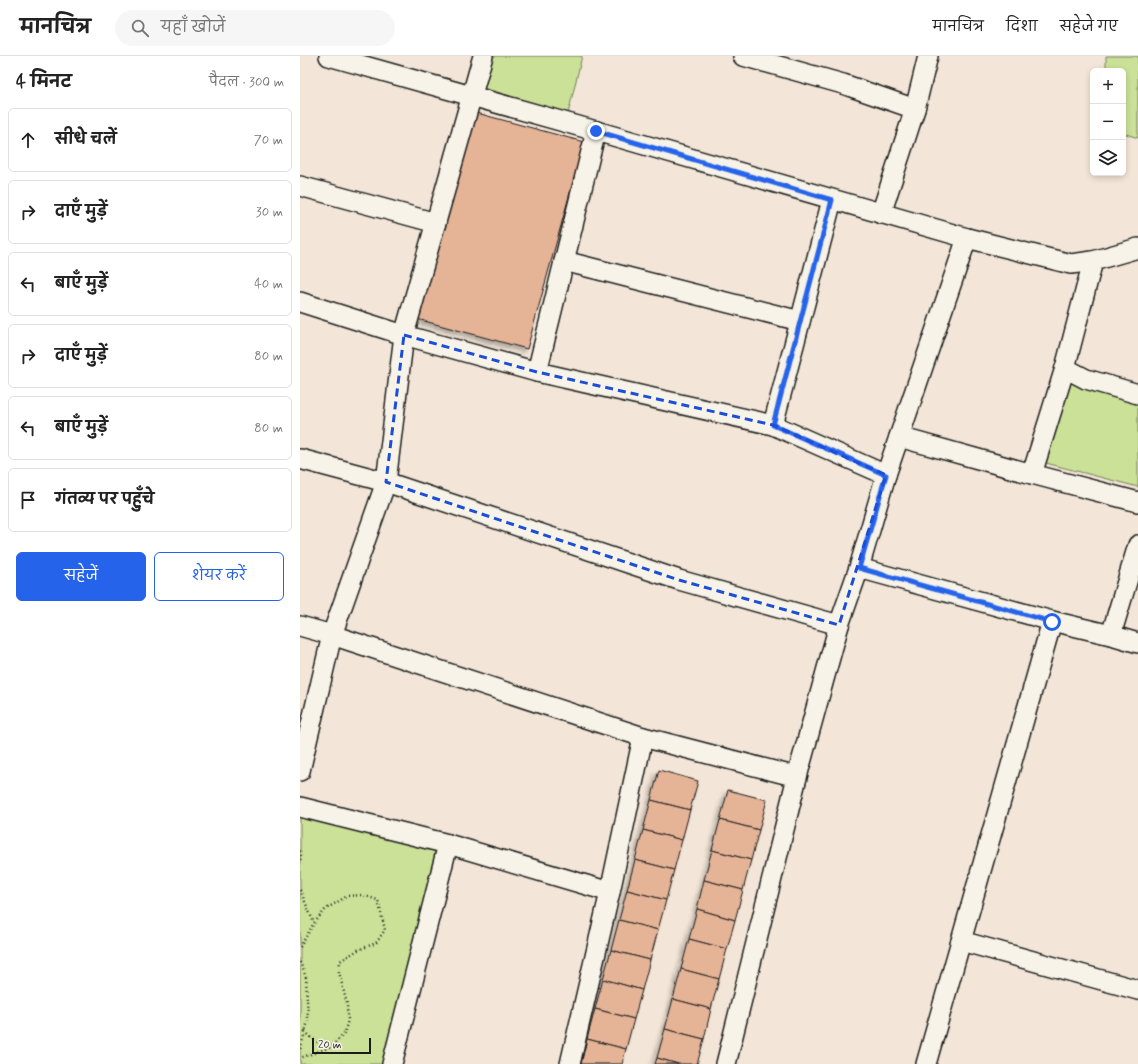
<!DOCTYPE html>
<html lang="hi">
<meta charset="utf-8">
<style>
body{margin:0;font-family:Mynerve,"Playpen Sans Deva",sans-serif;background:#f6f6f6;color:#222}
.controls{position:absolute;right:12px;top:12px;display:grid;overflow:hidden;border-radius:6px;box-shadow:0 2px 6px #0003}
.controls button{width:36px;height:36px;display:grid;place-items:center;padding:0;border:0;border-bottom:1px solid #e0e0e0;background:#fff;color:#222;font:20px sans-serif}
.scale{position:absolute;left:12px;bottom:10px;width:59px;box-sizing:border-box;padding-left:4px;border:2px solid #1c1c1c;border-top:0;font-size:11px;line-height:14px;white-space:nowrap;color:#1c1c1c;-webkit-text-stroke:3px #f7f3e8;paint-order:stroke}
.stop{position:absolute;width:12px;height:12px;margin:-9px;border:3px solid #2563eb;border-radius:50%;background:#fff}
.stop.end{background:#2563eb;border-color:#fff;box-shadow:0 1px 4px #0008}
.list{margin:0;padding:0;list-style:none}
h2{display:flex;justify-content:space-between;align-items:center;height:52px;margin:0;padding:0 16px;font-size:17px}
h2 small{font-size:13px;font-weight:400;color:#767676}
.list li{display:grid;grid-template-columns:26px 1fr auto;gap:12px;align-items:center;box-sizing:border-box;height:64px;margin:0 8px 8px;padding:0 8px;border:1px solid #e0e0e0;border-radius:6px}
.list b{display:block;font-size:15px;white-space:nowrap}
.list em{font-size:13px;font-style:normal;color:#767676}
.actions{display:flex;gap:8px;padding:12px 16px}
.actions a{flex:1;padding:9px 0;border:1px solid #2563eb;border-radius:6px;text-align:center;font-size:14px;color:#2563eb}
.actions .main{background:#2563eb;color:#fff}
.icon{flex:none;width:22px;height:22px;fill:none;stroke:currentColor;stroke-width:2;stroke-linecap:round;stroke-linejoin:round}
.map{position:relative;flex:none;width:838px;height:1008px;overflow:hidden}
header{display:flex;align-items:center;gap:24px;box-sizing:border-box;height:56px;padding:0 20px;background:#fff;border-bottom:1px solid #e0e0e0}
header strong{font-size:19px}
nav{display:flex;gap:22px;margin-inline-start:auto;font-size:14px}
.search{width:280px;height:36px;background:#f6f6f6;display:flex;align-items:center;gap:10px;box-sizing:border-box;padding:0 14px;border-radius:22px;color:#767676;font-size:15px}
main{display:flex}
aside{flex:1;background:#fff}
.map>svg:first-child{display:block}
</style>
<header>
<strong>मानचित्र</strong>
<div class="search"><svg class="icon" aria-label="search" viewBox="0 0 24 24"><circle cx="10" cy="10" r="6"/><path d="M15 15l6 6"/></svg>यहाँ खोजें</div>
<nav><a>मानचित्र</a><a>दिशा</a><a>सहेजे गए</a></nav>
</header>
<main>
<aside>
<h2>4 मिनट<small>पैदल · 300 m</small></h2>
<ul class="list">
<li><svg class="icon" aria-label="ahead" viewBox="0 0 24 24"><path d="M12 20V5M6 11l6-6 6 6"/></svg><div><b>सीधे चलें</b></div><em>70 m</em></li>
<li><svg class="icon" aria-label="right" viewBox="0 0 24 24"><path d="M7 20v-9h11M14 6l5 5-5 5"/></svg><div><b>दाएँ मुड़ें</b></div><em>30 m</em></li>
<li><svg class="icon" aria-label="left" viewBox="0 0 24 24"><path d="M17 20v-9H6M10 6l-5 5 5 5"/></svg><div><b>बाएँ मुड़ें</b></div><em>40 m</em></li>
<li><svg class="icon" aria-label="right" viewBox="0 0 24 24"><path d="M7 20v-9h11M14 6l5 5-5 5"/></svg><div><b>दाएँ मुड़ें</b></div><em>80 m</em></li>
<li><svg class="icon" aria-label="left" viewBox="0 0 24 24"><path d="M17 20v-9H6M10 6l-5 5 5 5"/></svg><div><b>बाएँ मुड़ें</b></div><em>80 m</em></li>
<li><svg class="icon" aria-label="arrive" viewBox="0 0 24 24"><path d="M6 21V4h12l-3 4 3 4H6"/></svg><div><b>गंतव्य पर पहुँचे</b></div></li>
</ul>
<div class="actions"><a class="main">सहेजें</a><a>शेयर करें</a></div>
</aside>
<div class="map">
<svg width="838" height="1008" viewBox="0 0 838 1008">
<defs>
<filter id="shadow"><feDropShadow dx="-3.5" dy="3.5" stdDeviation="2" flood-color="#0004"/></filter>
</defs>
<rect width="100%" height="100%" fill="#f3e6d8"/>
<filter id="ink" filterUnits="userSpaceOnUse"><feTurbulence type="fractalNoise" baseFrequency=".025" numOctaves="2"/><feDisplacementMap in="SourceGraphic" scale="8" xChannelSelector="R" yChannelSelector="G"/><feConvolveMatrix kernelMatrix="1 2 1 2 8 2 1 2 1" color-interpolation-filters="sRGB"/></filter>
<g filter="url(#ink)">
<!-- green -->
<g fill="#cae197" stroke="#737e5a">
<path d="M183 0H282L266 66 171 44Z"/>
<path d="M806 0H838V82L823 77V15H806Z"/>
<path d="M768 322 838 342V431L742 406Z"/>
<path d="M0 751 148 788 92 1008H0Z"/>
</g>
<!-- building -->
<g fill="#e5b396" stroke="#1c1c1c" filter="url(#shadow)">
<path d="M173 56 284 86 227 293 117 263Z"/>
<path d="M359 714 398 725 390 754 351 744Z"/>
<path d="M428 734 467 744 459 774 420 764Z"/>
<path d="M351 744 390 754 382 784 343 774Z"/>
<path d="M420 764 459 774 451 804 412 794Z"/>
<path d="M343 774 382 784 374 814 335 804Z"/>
<path d="M412 794 451 804 443 834 404 824Z"/>
<path d="M335 804 374 814 366 844 327 834Z"/>
<path d="M404 824 443 834 435 864 397 853Z"/>
<path d="M327 834 366 844 358 874 319 864Z"/>
<path d="M397 853 435 864 427 893 389 883Z"/>
<path d="M319 864 358 874 350 904 311 894Z"/>
<path d="M389 883 427 893 419 923 381 913Z"/>
<path d="M311 894 350 904 342 934 303 923Z"/>
<path d="M381 913 419 923 411 953 373 943Z"/>
<path d="M303 923 342 934 334 963 295 953Z"/>
<path d="M373 943 411 953 404 983 365 973Z"/>
<path d="M295 953 334 963 326 993 287 983Z"/>
<path d="M365 973 404 983 397 1008H378L357 1002Z"/>
<path d="M287 983 326 993 322 1008H281Z"/>
<path d="M357 1002 378 1008H355Z"/>
</g>
<g fill="none" stroke-linecap="round" stroke-linejoin="round">
<defs>
<g id="minor">
<path d="M29 0 296 75 667 182 771 208 793 205 838 192"/>
<path d="M443 0 543 28 615 53 581 158"/>
<path d="M615 53 628 0"/>
<path d="M0 130 136 167"/>
<path d="M264 205 500 265"/>
<path d="M0 246 104 279 237 316 473 369 586 419"/>
<path d="M765 312 786 323 838 338"/>
<path d="M237 316 296 75"/>
<path d="M473 369 532 144"/>
<path d="M599 381 732 418 838 446"/>
<path d="M0 403 86 426 379 524 539 569"/>
<path d="M732 418 765 312 793 205"/>
<path d="M559 512 752 565 811 579 838 587"/>
<path d="M0 570 32 579 343 681 497 721"/>
<path d="M811 579 838 489"/>
<path d="M0 715 32 579 86 426 104 279 183 0"/>
<path d="M0 751 148 788 310 836"/>
<path d="M661 885 838 934"/>
<path d="M92 1008 148 788"/>
<path d="M270 1008 310 836 343 681"/>
<path d="M426 1008 497 721 539 569 559 512 586 419 667 182"/>
<path d="M626 1008 752 565"/>
</g>
</defs>
<!-- minor casing -->
<use href="#minor" stroke="#1c1c1c" stroke-width="22"/>
<!-- path -->
<g stroke="#1c1c1c" stroke-width="2.5" stroke-dasharray="1 3" stroke-linecap="butt">
<path d="M0 795 1 800 0 806"/>
<path d="M0 834 14 867"/>
<path d="M0 891 14 867 26 853 47 840 62 839 78 844 85 874 76 887 58 894 40 905 39 916 47 948 48 964 44 978 31 991 0 1002"/>
<path d="M0 906 6 921 8 965 0 994"/>
<path d="M5 975C13 984 18 988 30 990"/>
</g>
<!-- minor -->
<use href="#minor" stroke="#f7f3e8" stroke-width="19"/>
</g>
</g>
<g fill="none" stroke-linecap="round" stroke-linejoin="round" filter="url(#ink)">
<!-- route -->
<path stroke="#2563eb" stroke-width="5" d="M296 75 532 144 473 369 586 419 559 512 752 566"/>
</g>
<!-- marked area -->
<path fill="none" stroke="#1d4ed8" stroke-width="3" stroke-dasharray="8 5" stroke-linejoin="round" d="M104 279 237 316 473 369 586 419 539 569 379 524 86 426Z"/>
</svg>
<div class="controls">
<button>+</button>
<button>−</button>
<button><svg class="icon" aria-label="layers" viewBox="0 0 24 24"><path d="M12 4l9 5-9 5-9-5zM3 14l9 5 9-5"/></svg></button>
</div>
<div class="scale">20 m</div>
<div class="stop" style="left:752px;top:566px"></div>
<div class="stop end" style="left:296px;top:75px"></div>
</div>
</main>
